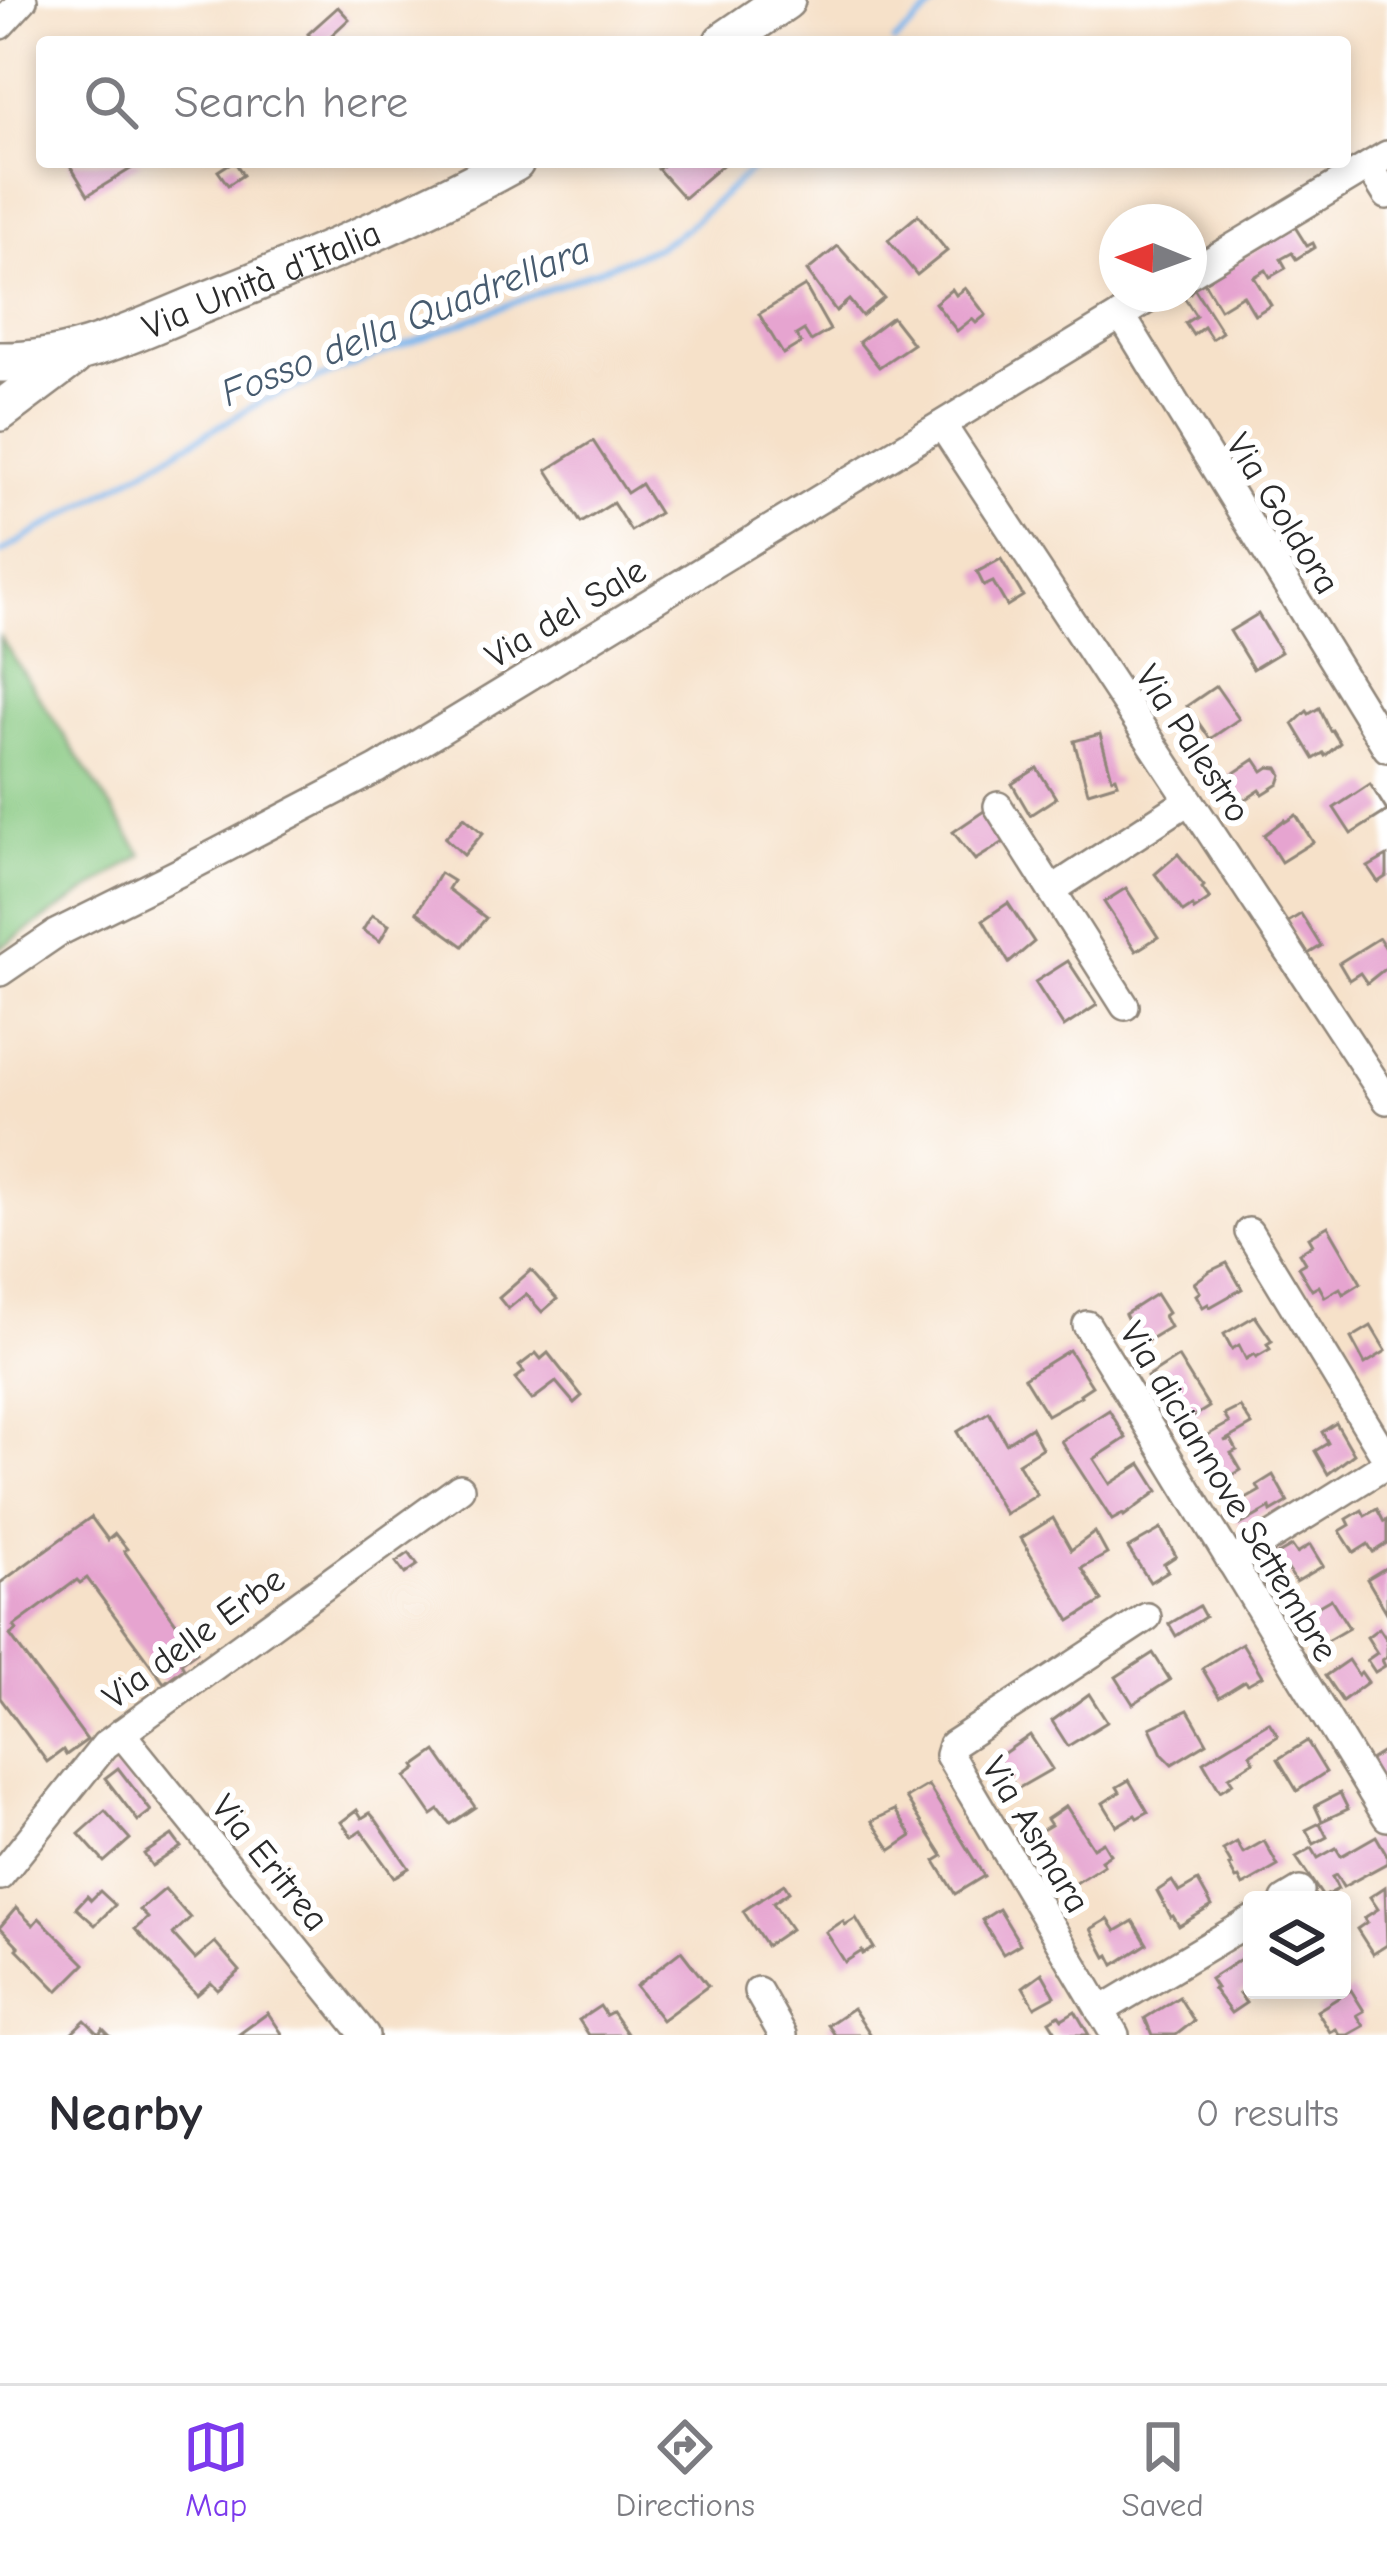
<!DOCTYPE html>
<meta charset="utf-8">
<style>
body{margin:0;font-family:"Comic Neue",sans-serif;background:#f2f2f3;color:#2b2b33}
.controls{position:absolute;right:36px;bottom:36px;display:grid;overflow:hidden;border-radius:12px;box-shadow:0 6px 18px #0003}
.controls button{width:108px;height:108px;display:grid;place-items:center;padding:0;border:0;border-bottom:3px solid #e1e1e2;background:#fff;color:#2b2b33;font:60px sans-serif}
.compass{position:absolute;left:1099px;top:204px;width:108px;height:108px;border-radius:50%;background:#fff;box-shadow:0 6px 18px #0003;rotate:271deg}
.list{margin:0;padding:0;list-style:none}
h2{display:flex;justify-content:space-between;align-items:center;height:156px;margin:0;padding:0 48px;font-size:51px}
h2 small{font-size:39px;font-weight:400;color:#7c7c81}
.icon{flex:none;width:66px;height:66px;fill:none;stroke:currentColor;stroke-width:2;stroke-linecap:round;stroke-linejoin:round}
.map{position:relative;flex:none;width:1387px;height:2035px;overflow:hidden}
.search{position:absolute;background:#fff;box-shadow:0 6px 18px #0003;left:36px;right:36px;top:36px;height:132px;display:flex;align-items:center;gap:30px;box-sizing:border-box;padding:0 42px;border-radius:12px;color:#7c7c81;font-size:45px}
.sheet{height:348px;background:#fff}
nav{display:flex;justify-content:space-around;align-items:center;box-sizing:border-box;height:168px;border-top:3px solid #e1e1e2;background:#fff;font-size:33px;color:#7c7c81}
nav a{display:grid;justify-items:center;gap:6px}
nav .on{color:#7c3aed}
.map>svg:first-child{display:block}
</style>
<div class="map">
<svg width="1387" height="2035" viewBox="0 0 1387 2035">
<rect width="100%" height="100%" fill="#fff"/>
<filter id="ink" filterUnits="userSpaceOnUse"><feTurbulence type="fractalNoise" baseFrequency=".00833" numOctaves="2"/><feDisplacementMap in="SourceGraphic" scale="24" xChannelSelector="R" yChannelSelector="G"/><feConvolveMatrix kernelMatrix="1 2 1 2 8 2 1 2 1" color-interpolation-filters="sRGB"/></filter>
<filter id="wash" filterUnits="userSpaceOnUse"><feTurbulence type="fractalNoise" baseFrequency=".004" numOctaves="4" result="noise"/><feDisplacementMap in="SourceGraphic" scale="48" xChannelSelector="R" yChannelSelector="G"/><feGaussianBlur stdDeviation="2.7" result="paint"/><feColorMatrix in="noise" values="0 0 0 0 0 0 0 0 0 0 0 0 0 0 0 0 0 1.4 0 .05"/><feComposite in="paint" operator="in"/></filter>
<g filter="url(#wash)">
<rect width="100%" height="100%" fill="#f6e1c9"/>
<!-- green -->
<path fill="#85c77f" stroke="#587955" stroke-width="3" d="M0 637 142 855 0 948Z"/>
<g fill="none" stroke-linecap="round" stroke-linejoin="round">
<!-- stream -->
<g stroke="#7cb5ec" stroke-width="6">
<path d="M894 42 942 0"/>
<path d="M0 553 264 400 657 247 684 230 760 162"/>
</g>
</g>
<g id="blocks">
<!-- building -->
<g fill="#e6a4d0">
<path d="M338 7 349 19 324 42H315L308 34Z"/>
<path d="M68 162H142L88 195Z"/>
<path d="M232 162H235L243 175 228 185 218 171Z"/>
<path d="M667 162H726L684 198 658 169Z"/>
<path d="M918 215 947 251 917 275 888 240Z"/>
<path d="M1295 227 1307 246 1313 243 1315 247 1296 259 1292 253 1281 259 1286 268 1270 277 1266 270 1254 277 1271 305 1255 315 1243 295 1220 309 1204 282Z"/>
<path d="M838 246 884 298 862 316 849 300 836 311 807 271Z"/>
<path d="M805 286 830 330 811 341 804 330 796 335 801 343 783 354 759 314Z"/>
<path d="M965 288 986 315 976 323 972 319 957 331 935 303 952 289 956 295Z"/>
<path d="M1194 288 1222 332 1212 339 1204 327 1193 335 1185 323 1196 316 1182 294H1189Z"/>
<path d="M892 317 913 344 879 367 859 342Z"/>
<path d="M593 441 627 493 641 484 659 513 631 531 613 503 581 523 547 470Z"/>
<path d="M1001 559 1023 596 1007 606 993 582 984 586 977 572Z"/>
<path d="M1258 614 1281 652 1253 669 1230 631Z"/>
<path d="M1216 686 1239 719 1210 739 1187 706Z"/>
<path d="M1319 708 1330 731 1332 730 1340 743 1325 756 1323 753 1314 759 1293 724 1307 711 1309 714Z"/>
<path d="M1100 734 1112 778 1116 777 1118 783 1088 792 1074 741Z"/>
<path d="M1255 759 1263 771 1269 767 1278 768 1282 775 1279 784 1263 794 1260 790 1245 800 1239 791 1234 794 1225 779Z"/>
<path d="M1037 768 1056 798 1030 815 1012 784Z"/>
<path d="M1370 784 1387 811 1351 834 1334 808Z"/>
<path d="M984 811 1004 842 975 860 953 832Z"/>
<path d="M1296 815 1313 842 1281 862 1264 835 1284 820 1285 822Z"/>
<path d="M464 817 483 833 464 855 445 838Z"/>
<path d="M1178 854 1204 886 1202 888 1210 899 1194 910 1192 906 1183 912 1155 874Z"/>
<path d="M1387 856V876L1378 882 1368 867Z"/>
<path d="M440 873 453 881 448 889 486 918 463 946 417 912Z"/>
<path d="M1126 888 1158 937 1136 951 1104 902Z"/>
<path d="M1008 903 1034 942 1009 963 983 920Z"/>
<path d="M1301 914 1321 946 1308 954 1288 922Z"/>
<path d="M372 915 389 925 380 941 363 930Z"/>
<path d="M1379 938 1387 950V967L1367 983 1360 973 1349 980 1339 963Z"/>
<path d="M1068 961 1097 1005 1064 1027 1035 982Z"/>
<path d="M1328 1226 1361 1283 1343 1294 1340 1288 1325 1297 1319 1286 1312 1290 1298 1267 1305 1263 1299 1253 1313 1244 1309 1237Z"/>
<path d="M1227 1263 1242 1289 1210 1307 1208 1304 1203 1307 1196 1295 1200 1292 1194 1283 1210 1271Z"/>
<path d="M531 1270 557 1299 542 1312 526 1294 508 1309 499 1298Z"/>
<path d="M1156 1294 1168 1313 1164 1316 1170 1327 1140 1345 1125 1314Z"/>
<path d="M1255 1316 1272 1341 1267 1344 1270 1349 1256 1357 1254 1354 1246 1359 1239 1345 1232 1349 1224 1334Z"/>
<path d="M1371 1326 1386 1351 1365 1364 1351 1338Z"/>
<path d="M1069 1350 1092 1386 1080 1394 1081 1396 1047 1415 1024 1378Z"/>
<path d="M536 1353 541 1359 548 1353 582 1396 574 1403 556 1382 532 1400 515 1379 524 1372 519 1366Z"/>
<path d="M1178 1357 1209 1407 1177 1427 1147 1377Z"/>
<path d="M1240 1407 1252 1425 1224 1441 1231 1439 1237 1450 1231 1453 1241 1470 1216 1485 1205 1468 1211 1465 1197 1441 1229 1423 1224 1415Z"/>
<path d="M1109 1410 1126 1438 1094 1459 1110 1484 1141 1464 1158 1491 1124 1516 1123 1514 1112 1520 1061 1441Z"/>
<path d="M989 1412 1006 1443 1031 1427 1042 1448 1018 1463 1037 1495 1005 1514 957 1432Z"/>
<path d="M1336 1423 1354 1454 1328 1474 1315 1451 1328 1443 1322 1432Z"/>
<path d="M1273 1475 1288 1502 1271 1512 1270 1508 1240 1525 1230 1508 1260 1491 1257 1485Z"/>
<path d="M1377 1509 1384 1522 1387 1520V1543L1373 1552 1368 1544 1354 1553 1340 1531 1350 1525 1347 1519 1362 1510 1365 1516Z"/>
<path d="M91 1517 108 1540 115 1534 127 1549 124 1551 197 1652 181 1663 184 1668 164 1683 87 1578 80 1583 77 1580 14 1626 17 1630 10 1635 87 1740 66 1755 63 1750 47 1762 0 1698V1583Z"/>
<path d="M1053 1518 1071 1550 1095 1532 1107 1554 1082 1568 1102 1601 1070 1621 1021 1538Z"/>
<path d="M1161 1529 1176 1556 1164 1564 1168 1571 1150 1582 1128 1548Z"/>
<path d="M1310 1545 1323 1566 1296 1582 1287 1568 1256 1585 1248 1571 1292 1546 1297 1553Z"/>
<path d="M409 1553 418 1565 405 1574 396 1562Z"/>
<path d="M1387 1567V1613L1367 1579Z"/>
<path d="M1331 1599 1349 1628 1318 1646 1300 1617Z"/>
<path d="M1199 1606 1205 1617 1176 1636 1169 1624Z"/>
<path d="M1379 1628 1387 1640V1657L1382 1660 1385 1666 1375 1672 1367 1660 1377 1653 1367 1637Z"/>
<path d="M1242 1643 1262 1676 1248 1684 1245 1681 1219 1697 1202 1668Z"/>
<path d="M1153 1653 1170 1680 1133 1704 1116 1677Z"/>
<path d="M1348 1660 1358 1675 1361 1672 1368 1682 1342 1701 1325 1676Z"/>
<path d="M1089 1694 1107 1722 1068 1746 1052 1721Z"/>
<path d="M1188 1710 1207 1743 1172 1764 1162 1754 1150 1728Z"/>
<path d="M1269 1722 1278 1736 1250 1754 1254 1761 1229 1777 1233 1783 1220 1791 1203 1762Z"/>
<path d="M1030 1735 1052 1769 1017 1789 997 1758Z"/>
<path d="M1307 1741 1326 1772 1297 1791 1278 1759Z"/>
<path d="M436 1751 475 1807 450 1824 439 1810 432 1815 406 1777 417 1769 415 1766Z"/>
<path d="M1383 1752 1387 1758V1796L1367 1762Z"/>
<path d="M118 1768 151 1811 138 1821 105 1778Z"/>
<path d="M1129 1780 1148 1812 1137 1818 1135 1815 1117 1826 1103 1803 1120 1792 1117 1787Z"/>
<path d="M928 1785 984 1876 955 1894 935 1861 943 1856 906 1798Z"/>
<path d="M1340 1793 1348 1809 1322 1821 1315 1806Z"/>
<path d="M1066 1806 1093 1848 1103 1842 1110 1854 1101 1860 1104 1865 1073 1885 1039 1832 1051 1825 1047 1819Z"/>
<path d="M357 1810 362 1818 370 1813 376 1820 409 1868 394 1877 361 1831 352 1837 341 1822Z"/>
<path d="M895 1810 912 1836 891 1850 872 1821Z"/>
<path d="M105 1811 130 1839 104 1862 79 1834Z"/>
<path d="M1320 1823 1327 1837 1314 1844 1306 1830Z"/>
<path d="M172 1835 181 1847 152 1866 144 1854Z"/>
<path d="M1376 1836 1387 1855V1863L1343 1887 1336 1875 1332 1877 1338 1889 1323 1897 1296 1857 1312 1848 1318 1858 1336 1848 1341 1856Z"/>
<path d="M1264 1841 1278 1866 1243 1886 1239 1878 1236 1879 1229 1866 1232 1865 1223 1850 1237 1842 1243 1853Z"/>
<path d="M1172 1881 1179 1892 1198 1881 1212 1906 1179 1926 1173 1916 1171 1917 1157 1891Z"/>
<path d="M784 1884 789 1892 773 1903 791 1929 766 1946 743 1911Z"/>
<path d="M1385 1887 1387 1945 1373 1954 1357 1929 1367 1922 1364 1918 1378 1909 1370 1897Z"/>
<path d="M165 1889 190 1918 173 1934 195 1959 215 1942 240 1971 218 1990 211 1983 197 1995 135 1929 148 1918 140 1910Z"/>
<path d="M100 1891 115 1905 95 1925 76 1908 87 1896 91 1900Z"/>
<path d="M16 1908 33 1925 39 1918 85 1964 58 1991 17 1949 19 1947 0 1927Z"/>
<path d="M999 1909 1020 1944 1003 1954 982 1920Z"/>
<path d="M856 1918 874 1948 863 1954 862 1951 845 1962 826 1932 843 1921 845 1925Z"/>
<path d="M1108 1919 1116 1931 1133 1921 1147 1944 1114 1965 1109 1955 1106 1957 1091 1929Z"/>
<path d="M681 1951 708 1986 662 2020 636 1986Z"/>
<path d="M1244 1957 1252 1969V1986L1239 1994 1246 2003 1231 2013 1213 1989 1216 1988 1210 1979Z"/>
<path d="M1042 1973 1055 1996 1035 2007 1023 1987Z"/>
<path d="M1351 1990 1364 2011 1357 2015 1364 2026 1348 2035H1340L1336 2029 1330 2032 1317 2011Z"/>
<path d="M1179 1997 1194 2021 1176 2035H1152L1145 2018Z"/>
<path d="M600 2006 606 2015 612 2012 628 2035H589L579 2020Z"/>
<path d="M853 2008 871 2035H835L828 2025Z"/>
<path d="M1075 2011 1089 2035H1058L1049 2021 1059 2015 1062 2019Z"/>
<path d="M268 2013 283 2035H238Z"/>
<path d="M85 2020 99 2034 103 2029 109 2035H69Z"/>
</g>
</g>
</g>
<g filter="url(#ink)">
<use href="#blocks" fill-opacity="0" stroke="#90867a" stroke-width="3"/>
<g fill="none" stroke-linecap="round" stroke-linejoin="round">
<defs>
<g id="street">
<path d="M0 25 23 0"/>
<path d="M1369 166 1387 195"/>
<path d="M1189 274 1387 155"/>
<path d="M1121 315 1387 748"/>
<path d="M942 425 1387 1100"/>
<path d="M998 806 1125 1006"/>
<path d="M1052 890 1188 801"/>
<path d="M0 972 57 933 180 872 377 769 1156 294"/>
<path d="M1249 1232 1387 1459"/>
<path d="M1087 1325 1387 1817"/>
<path d="M1231 1562 1387 1464"/>
<path d="M121 1733 365 2035"/>
<path d="M0 1876 105 1745 460 1488"/>
<path d="M1285 1900 1300 1891"/>
<path d="M758 1991 783 2035"/>
<path d="M1100 2011 1252 1920"/>
<path d="M1115 2035 949 1755 952 1745 1147 1617"/>
</g>
<g id="secondary">
<path d="M724 42 785 0"/>
<path id="s1" d="M0 362C73 363 137 330 203 303 308 261 414 217 514 162"/>
<path d="M0 411 72 357"/>
</g>
</defs>
<!-- street casing -->
<use href="#street" stroke="#90867a" stroke-width="32"/>
<!-- secondary casing -->
<use href="#secondary" stroke="#90867a" stroke-width="44"/>
<!-- street -->
<use href="#street" stroke="#fff" stroke-width="27"/>
<!-- secondary -->
<use href="#secondary" stroke="#fff" stroke-width="39"/>
</g>
</g>
<g text-anchor="middle" stroke-width="12" stroke-linejoin="round" paint-order="stroke">
<!-- street labels -->
<g font-size="36" fill="#2b2b2b" stroke="#fff">
<text dy="13" stroke="none"><textPath href="#s1" startOffset="276">Via Unità d'Italia</textPath></text>
<text transform="translate(1284 513) rotate(58)" y="13">Via Goldora</text>
<text transform="translate(565 612) rotate(-31)" y="13">Via del Sale</text>
<text transform="translate(1194 743) rotate(57)" y="13">Via Palestro</text>
<text transform="translate(1230 1491) rotate(59)" y="13">Via diciannove Settembre</text>
<text transform="translate(193 1637) rotate(-36)" y="13">Via delle Erbe</text>
<text transform="translate(1037 1834) rotate(59)" y="13">Via Asmara</text>
<text transform="translate(271 1862) rotate(51)" y="13">Via Eritrea</text>
</g>
<!-- water labels -->
<g font-size="39" font-style="italic" fill="#475b6f" stroke="#fff">
<text transform="translate(405 320) rotate(-22)" y="14">Fosso della Quadrellara</text>
</g>
</g>
</svg>
<div class="controls">
<button><svg class="icon" aria-label="layers" viewBox="0 0 24 24"><path d="M12 4l9 5-9 5-9-5zM3 14l9 5 9-5"/></svg></button>
</div>
<svg class="compass" viewBox="-18 -18 36 36"><path d="M0-13l5 13h-10z" fill="#e53935"/><path d="M0 13l5-13h-10z" fill="#7c7c81"/></svg>
<div class="search"><svg class="icon" aria-label="search" viewBox="0 0 24 24"><circle cx="10" cy="10" r="6"/><path d="M15 15l6 6"/></svg>Search here</div>
</div>
<section class="sheet">
<h2>Nearby<small>0 results</small></h2>
<ul class="list">
</ul>
</section>
<nav>
<a class="on"><svg class="icon" aria-label="map" viewBox="0 0 24 24"><path d="M3 6l6-2 6 2 6-2v14l-6 2-6-2-6 2zM9 4v14M15 6v14"/></svg>Map</a>
<a><svg class="icon" aria-label="directions" viewBox="0 0 24 24"><path d="M12 3l9 9-9 9-9-9zM9 14v-3h6M13 9l2 2-2 2"/></svg>Directions</a>
<a><svg class="icon" aria-label="saved" viewBox="0 0 24 24"><path d="M7 4h10v16l-5-4-5 4z"/></svg>Saved</a>
</nav>
